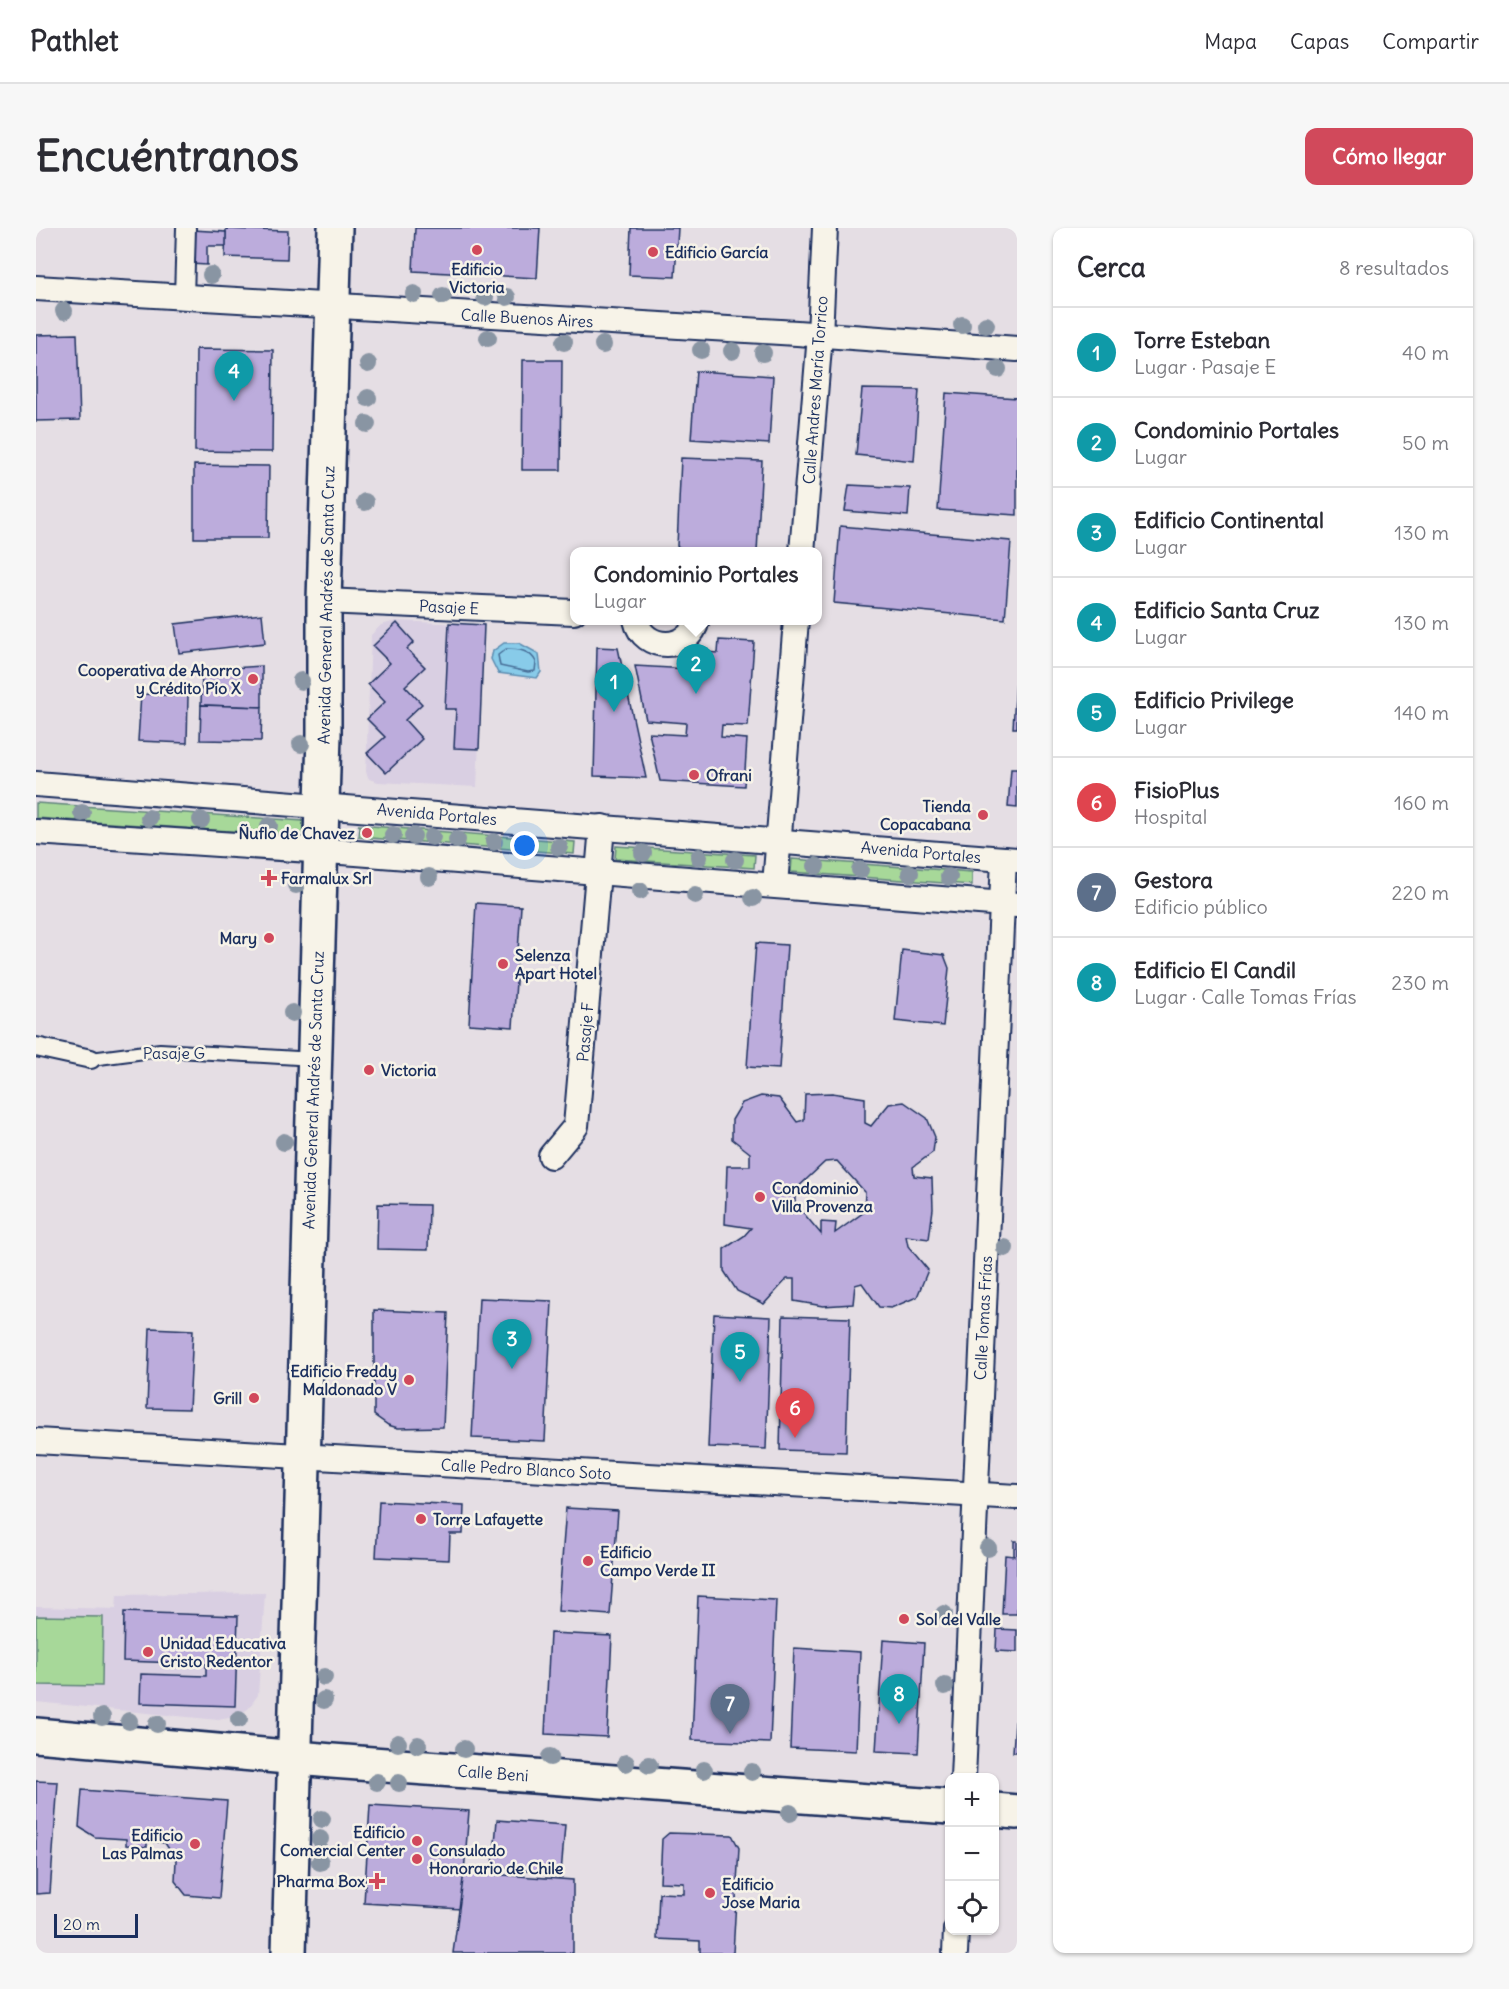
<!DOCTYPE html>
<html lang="es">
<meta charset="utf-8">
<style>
body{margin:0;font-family:Delius,sans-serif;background:#f7f7f7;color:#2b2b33}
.controls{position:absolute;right:18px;bottom:18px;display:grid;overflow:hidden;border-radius:12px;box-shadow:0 2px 4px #0004}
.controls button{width:54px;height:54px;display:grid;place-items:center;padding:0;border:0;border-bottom:2px solid #e1e1e2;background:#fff;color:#2b2b33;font:30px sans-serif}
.scale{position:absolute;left:18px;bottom:15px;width:84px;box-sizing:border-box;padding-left:6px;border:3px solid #1b2f5e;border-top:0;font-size:16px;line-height:21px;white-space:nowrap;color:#1b2f5e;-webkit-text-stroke:4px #f7f3e8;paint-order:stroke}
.you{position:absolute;left:489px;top:618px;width:21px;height:21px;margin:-15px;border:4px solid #fff;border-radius:50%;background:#1a73e8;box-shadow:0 0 0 9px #1a73e833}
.badge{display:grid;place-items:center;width:39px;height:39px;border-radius:50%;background:#d1495b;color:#fff;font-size:20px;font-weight:700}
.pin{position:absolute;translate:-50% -50px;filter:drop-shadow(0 2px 3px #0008)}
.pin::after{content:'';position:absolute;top:32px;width:21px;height:18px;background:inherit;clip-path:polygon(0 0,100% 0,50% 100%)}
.popup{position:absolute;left:534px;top:319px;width:252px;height:78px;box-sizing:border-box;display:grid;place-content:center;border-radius:12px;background:#fff;filter:drop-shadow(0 2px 4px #0005);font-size:20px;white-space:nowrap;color:#7c7c81}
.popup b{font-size:22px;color:#2b2b33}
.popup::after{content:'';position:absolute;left:50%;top:100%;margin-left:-12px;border:12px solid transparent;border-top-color:#fff}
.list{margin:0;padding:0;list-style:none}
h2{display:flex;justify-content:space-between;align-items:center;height:78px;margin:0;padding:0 24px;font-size:26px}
h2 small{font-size:20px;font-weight:400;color:#7c7c81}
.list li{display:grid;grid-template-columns:39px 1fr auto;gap:18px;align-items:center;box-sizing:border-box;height:90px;padding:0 24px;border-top:2px solid #e1e1e2}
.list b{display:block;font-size:22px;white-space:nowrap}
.list p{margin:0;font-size:20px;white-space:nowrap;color:#7c7c81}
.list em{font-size:20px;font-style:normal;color:#7c7c81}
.icon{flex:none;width:33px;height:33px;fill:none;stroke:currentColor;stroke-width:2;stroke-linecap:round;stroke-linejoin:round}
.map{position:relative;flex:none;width:981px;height:1725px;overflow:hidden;border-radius:12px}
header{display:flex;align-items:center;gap:36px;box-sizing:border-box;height:84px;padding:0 30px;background:#fff;border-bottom:2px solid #e1e1e2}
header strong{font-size:28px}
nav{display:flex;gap:33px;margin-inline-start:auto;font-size:21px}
.intro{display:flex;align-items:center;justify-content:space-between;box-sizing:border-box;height:144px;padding:0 36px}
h1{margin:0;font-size:42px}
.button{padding:15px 27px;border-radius:12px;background:#d1495b;color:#fff;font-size:21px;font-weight:700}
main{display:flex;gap:36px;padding:0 36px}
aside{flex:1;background:#fff;border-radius:12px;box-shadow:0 2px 4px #0004}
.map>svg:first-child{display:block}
</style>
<header>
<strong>Pathlet</strong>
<nav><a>Mapa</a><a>Capas</a><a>Compartir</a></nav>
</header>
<div class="intro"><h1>Encuéntranos</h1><a class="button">Cómo llegar</a></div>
<main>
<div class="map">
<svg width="981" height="1725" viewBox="0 0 981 1725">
<rect width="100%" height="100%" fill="#e5dee4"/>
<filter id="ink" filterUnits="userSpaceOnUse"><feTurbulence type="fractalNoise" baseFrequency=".0167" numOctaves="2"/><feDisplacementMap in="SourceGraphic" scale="12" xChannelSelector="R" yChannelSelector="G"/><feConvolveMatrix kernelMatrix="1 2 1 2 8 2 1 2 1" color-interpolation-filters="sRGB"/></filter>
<g filter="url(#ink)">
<!-- built -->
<g fill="#d9cfe2">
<path d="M360 393 448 397 441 559 342 554 333 551 330 544 335 407 345 397Z"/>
<path d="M229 1365 222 1467 212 1481 199 1489 182 1492 0 1474V1379L80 1381 81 1367Z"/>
</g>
<!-- green -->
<g fill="#a7d899" stroke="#61847c" stroke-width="1.5">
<path d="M0 575 268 593V608L0 590Z"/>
<path d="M322 597 539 614 538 626 321 609H323L324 598Z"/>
<path d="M580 618 719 627 718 640 579 631Z"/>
<path d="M756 631 936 644V657L755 644Z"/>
<path d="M0 1388 67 1389 66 1458 0 1457Z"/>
</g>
<!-- water -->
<path fill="#88cbe9" stroke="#5c8db1" stroke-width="1.5" d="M468 415H483L503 426 505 444 501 450 462 445 455 431 457 423Z"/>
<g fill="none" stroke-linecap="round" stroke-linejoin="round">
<!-- shore -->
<path stroke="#476d96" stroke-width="1.5" d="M470 421C482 421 494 422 500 434L499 443 492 444 464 438 462 427Z"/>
</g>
<!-- building -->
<g fill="#bcacdc" stroke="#1b2f5e" stroke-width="1.5" fill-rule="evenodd">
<path d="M379 0H504L501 50 377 43Z"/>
<path d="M595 0H642L639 49 593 47Z"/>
<path d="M190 1 252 3 251 31 189 29Z"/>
<path d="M156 2 190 4V18H171V37L154 36Z"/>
<path d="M41 106 44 192 0 193V107Z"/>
<path d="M160 121 237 122 236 224 159 223Z"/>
<path d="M487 132H526L525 242H486Z"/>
<path d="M660 143 737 148 733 216 655 211Z"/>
<path d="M826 161 883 162 878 233 820 227Z"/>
<path d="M910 165 981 170V287L902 282Z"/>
<path d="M645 230 726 233 721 324H652L641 318Z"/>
<path d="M158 237 233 238 232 310H158Z"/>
<path d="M813 257 874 260 872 288 809 283Z"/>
<path d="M804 298 975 313 969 391 798 375Z"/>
<path d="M226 386 229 415 143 425 139 396Z"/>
<path d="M361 395 378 414 371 421 389 439 369 458 386 476 369 492 386 511 350 545 331 525 349 509 331 491 349 474 332 456 354 435 337 418Z"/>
<path d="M413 395 448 397 443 521 418 520 420 481H409Z"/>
<path d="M683 412 718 414 712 498 686 497 685 509 711 511 708 558 624 553 613 505 649 507 650 495 610 492 599 438 653 441 668 424 682 425Z"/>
<path d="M561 419 582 420 610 550 558 548Z"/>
<path d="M226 438V479L165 477 166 442Z"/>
<path d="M980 452H981V500H977Z"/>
<path d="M105 466 152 468 151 515 102 513Z"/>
<path d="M165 477 226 479 225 513 164 512Z"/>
<path d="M975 541H981V580L972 579Z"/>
<path d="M440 675 485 678 477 799 433 796Z"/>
<path d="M720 715 751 717 743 841 711 839Z"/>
<path d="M866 722 908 727 913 740 907 798 859 793Z"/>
<path d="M796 865 829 870V895L835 898 853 876 868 874 891 890 899 909 897 924 877 939 878 948 896 950 897 981 893 1011 870 1008 872 1018 892 1042 881 1069 855 1080 843 1079 826 1055 819 1057 817 1076 787 1078 758 1073V1051H751L728 1076 701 1063 688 1043V1021L708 1008 715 1000 689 996 691 938H714V925L696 911V892L706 875 725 868 743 870 761 894 768 892 769 866ZM801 933 829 964 828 984 799 1005 800 995 785 994V1006L759 975V962L789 934Z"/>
<path d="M342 976 393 977 392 1022 341 1021Z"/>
<path d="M443 1070 516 1073 509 1213 436 1210Z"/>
<path d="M338 1082 412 1085 407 1199 362 1200 352 1197 338 1187Z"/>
<path d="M678 1086 735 1089 730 1221 672 1219Z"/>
<path d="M747 1088 814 1090 810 1224 744 1222Z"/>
<path d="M114 1100 157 1102 153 1181 111 1180Z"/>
<path d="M343 1273 428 1277 427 1306H414L413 1332 340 1329Z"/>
<path d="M530 1280 582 1283 574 1387 522 1383Z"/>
<path d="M978 1313H981V1386H966L969 1327 978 1328Z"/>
<path d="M662 1368 740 1372 734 1515 656 1512Z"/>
<path d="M88 1384 202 1388 199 1478 104 1475 105 1446 170 1448V1436L87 1433Z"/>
<path d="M961 1401 981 1402V1424L960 1423Z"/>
<path d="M514 1405 576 1408 571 1509 509 1506Z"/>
<path d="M847 1412 888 1415 882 1525 840 1523Z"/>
<path d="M758 1420 824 1424 820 1523 754 1520Z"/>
<path d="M979 1494H981V1524H977Z"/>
<path d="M0 1553 22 1554 14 1665 0 1666Z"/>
<path d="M46 1562 191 1573 183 1670 150 1667 139 1653 140 1632 129 1615 111 1613V1619L90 1617V1611L59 1609 43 1599Z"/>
<path d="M334 1577 433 1583 425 1681 328 1675Z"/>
<path d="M461 1592 529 1597 525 1645 457 1639Z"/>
<path d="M633 1605 696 1607 703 1620 697 1725H664V1713L621 1711 623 1665 648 1666V1655L624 1654 626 1611Z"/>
<path d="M428 1644 537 1652V1725H417Z"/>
</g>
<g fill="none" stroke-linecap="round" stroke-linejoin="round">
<defs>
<path id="service" d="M55 831 124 822 278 831"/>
<g id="pedestrian">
<path d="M148 69 150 0"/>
<path d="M0 819 55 831"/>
</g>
<g id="minor">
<path d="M0 60 761 105 981 121"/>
<path d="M766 324 784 107 789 0"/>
<path d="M288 373 538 384"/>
<path d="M600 392C607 424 654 424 661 392"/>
<path d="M0 556 981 632"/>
<path d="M0 604 320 625 981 677"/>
<path d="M739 657 760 392"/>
<path d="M515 928 540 898 566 599"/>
<path d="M0 1213 981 1269"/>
<path d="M927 1550 968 631"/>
<path d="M919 1725 920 1702"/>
</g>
<g id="secondary">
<path d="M0 1507 296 1533 914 1579"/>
<path d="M958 1582 981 1584"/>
<path d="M253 1725 288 506V373L299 0"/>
</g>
</defs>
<!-- service casing -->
<use href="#service" stroke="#1b2f5e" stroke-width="16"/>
<!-- pedestrian casing -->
<use href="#pedestrian" stroke="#1b2f5e" stroke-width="22"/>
<!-- minor casing -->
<use href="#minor" stroke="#1b2f5e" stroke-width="28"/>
<!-- secondary casing -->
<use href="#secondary" stroke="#1b2f5e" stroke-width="38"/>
<!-- service -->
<use href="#service" stroke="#f7f3e8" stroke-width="12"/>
<!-- pedestrian -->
<use href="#pedestrian" stroke="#f7f3e8" stroke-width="18"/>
<!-- minor -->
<use href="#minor" stroke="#f7f3e8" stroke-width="24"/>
<!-- secondary -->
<use href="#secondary" stroke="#f7f3e8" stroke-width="33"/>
</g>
<!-- trees -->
<g fill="#8995a3">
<circle cx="175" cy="47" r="9"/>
<circle cx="378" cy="66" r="9"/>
<circle cx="407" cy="68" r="9"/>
<circle cx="449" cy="69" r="9"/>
<circle cx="471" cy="69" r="9"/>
<circle cx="28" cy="83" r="9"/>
<circle cx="926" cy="97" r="9"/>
<circle cx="950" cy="97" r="9"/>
<circle cx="452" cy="110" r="9"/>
<circle cx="528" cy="114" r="9"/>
<circle cx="567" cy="117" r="9"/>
<circle cx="665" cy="122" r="9"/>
<circle cx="696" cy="123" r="9"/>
<circle cx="727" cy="125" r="9"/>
<circle cx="332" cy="136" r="9"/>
<circle cx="962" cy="141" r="9"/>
<circle cx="332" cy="170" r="9"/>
<circle cx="331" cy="196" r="9"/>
<circle cx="329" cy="274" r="9"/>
<circle cx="265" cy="453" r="9"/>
<circle cx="265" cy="516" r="9"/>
<circle cx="46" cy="585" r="9"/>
<circle cx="113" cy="590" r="9"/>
<circle cx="165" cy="592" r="9"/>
<circle cx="233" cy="598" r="9"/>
<circle cx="357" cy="607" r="9"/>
<circle cx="377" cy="608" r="9"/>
<circle cx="396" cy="609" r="9"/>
<circle cx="421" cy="612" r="9"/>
<circle cx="458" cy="614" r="9"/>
<circle cx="523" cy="619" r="9"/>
<circle cx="607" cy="625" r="9"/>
<circle cx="663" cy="629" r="9"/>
<circle cx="699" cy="632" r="9"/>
<circle cx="780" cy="638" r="9"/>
<circle cx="824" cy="642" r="9"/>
<circle cx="874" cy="645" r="9"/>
<circle cx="393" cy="649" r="9"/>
<circle cx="913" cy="649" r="9"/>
<circle cx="260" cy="657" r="9"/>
<circle cx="604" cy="663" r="9"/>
<circle cx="659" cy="667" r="9"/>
<circle cx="717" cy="670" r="9"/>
<circle cx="256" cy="785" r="9"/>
<circle cx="248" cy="914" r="9"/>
<circle cx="969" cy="1020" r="9"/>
<circle cx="952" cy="1320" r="9"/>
<circle cx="908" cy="1386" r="9"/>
<circle cx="288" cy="1449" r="9"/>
<circle cx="909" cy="1458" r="9"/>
<circle cx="288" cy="1472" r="9"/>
<circle cx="66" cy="1489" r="9"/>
<circle cx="203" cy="1491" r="9"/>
<circle cx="93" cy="1493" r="9"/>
<circle cx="121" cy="1496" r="9"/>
<circle cx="362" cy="1515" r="9"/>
<circle cx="382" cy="1517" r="9"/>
<circle cx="428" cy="1521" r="9"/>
<circle cx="514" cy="1529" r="9"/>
<circle cx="590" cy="1535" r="9"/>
<circle cx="613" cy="1537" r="9"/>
<circle cx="668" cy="1542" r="9"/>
<circle cx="716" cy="1544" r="9"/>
<circle cx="341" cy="1554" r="9"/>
<circle cx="363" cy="1555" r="9"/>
<circle cx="754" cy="1585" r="9"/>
<circle cx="286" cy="1591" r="9"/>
<circle cx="284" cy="1611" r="9"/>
<circle cx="284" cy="1634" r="9"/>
</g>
</g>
<!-- markers -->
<g fill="#d1495b" stroke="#f7f3e8" stroke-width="2">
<circle cx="441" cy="22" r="6"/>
<circle cx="617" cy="24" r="6"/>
<circle cx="217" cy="451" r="6"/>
<circle cx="658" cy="547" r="6"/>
<circle cx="947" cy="587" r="6"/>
<circle cx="331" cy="605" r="6"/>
<path d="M230 641h6v6h6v6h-6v6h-6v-6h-6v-6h6z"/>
<circle cx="233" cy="710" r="6"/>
<circle cx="467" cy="736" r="6"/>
<circle cx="333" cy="842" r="6"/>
<circle cx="724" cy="969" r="6"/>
<circle cx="373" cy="1152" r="6"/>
<circle cx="218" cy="1170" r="6"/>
<circle cx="385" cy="1291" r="6"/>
<circle cx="552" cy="1333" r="6"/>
<circle cx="868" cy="1391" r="6"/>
<circle cx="112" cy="1424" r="6"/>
<circle cx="381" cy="1613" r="6"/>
<circle cx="159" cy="1616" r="6"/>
<circle cx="381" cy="1631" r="6"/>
<path d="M338 1644h6v6h6v6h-6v6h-6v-6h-6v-6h6z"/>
<circle cx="674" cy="1665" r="6"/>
</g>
<g text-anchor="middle" stroke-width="5" stroke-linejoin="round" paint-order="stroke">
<!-- poi labels -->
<g font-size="16" font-weight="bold" fill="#1b2f5e" stroke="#f7f3e8" text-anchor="start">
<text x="629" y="30">Edificio García</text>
<text x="441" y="47" text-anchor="middle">Edificio<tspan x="441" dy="18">Victoria</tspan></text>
<text x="205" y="448" text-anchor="end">Cooperativa de Ahorro<tspan x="205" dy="18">y Crédito Pío X</tspan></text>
<text x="670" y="553">Ofrani</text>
<text x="935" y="584" text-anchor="end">Tienda<tspan x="935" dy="18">Copacabana</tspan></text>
<text x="319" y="611" text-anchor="end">Ñuflo de Chavez</text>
<text x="245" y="656">Farmalux Srl</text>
<text x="221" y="716" text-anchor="end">Mary</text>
<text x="479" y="733">Selenza<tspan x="479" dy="18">Apart Hotel</tspan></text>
<text x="345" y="848">Victoria</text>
<text x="736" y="966">Condominio<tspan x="736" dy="18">Villa Provenza</tspan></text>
<text x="361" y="1149" text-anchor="end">Edificio Freddy<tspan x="361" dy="18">Maldonado V</tspan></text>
<text x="206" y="1176" text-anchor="end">Grill</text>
<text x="397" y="1297">Torre Lafayette</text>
<text x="564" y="1330">Edificio<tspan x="564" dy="18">Campo Verde II</tspan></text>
<text x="880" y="1397">Sol del Valle</text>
<text x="124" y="1421">Unidad Educativa<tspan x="124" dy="18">Cristo Redentor</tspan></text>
<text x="369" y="1610" text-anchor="end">Edificio<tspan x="369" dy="18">Comercial Center</tspan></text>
<text x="147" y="1613" text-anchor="end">Edificio<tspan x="147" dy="18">Las Palmas</tspan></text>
<text x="393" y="1628">Consulado<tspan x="393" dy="18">Honorario de Chile</tspan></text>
<text x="329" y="1659" text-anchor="end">Pharma Box</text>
<text x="686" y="1662">Edificio<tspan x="686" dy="18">Jose Maria</tspan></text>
</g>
<!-- street labels -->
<g font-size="16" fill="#1b2f5e" stroke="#f7f3e8">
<text transform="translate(491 90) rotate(3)" y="6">Calle Buenos Aires</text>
<text transform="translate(779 162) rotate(-86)" y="6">Calle Andres María Torrico</text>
<text transform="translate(290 377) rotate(-89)" y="6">Avenida General Andrés de Santa Cruz</text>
<text transform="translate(413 379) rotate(3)" y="6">Pasaje E</text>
<text transform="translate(401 586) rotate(5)" y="6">Avenida Portales</text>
<text transform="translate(885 624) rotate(5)" y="6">Avenida Portales</text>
<text transform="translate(549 804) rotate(-85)" y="6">Pasaje F</text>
<text x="138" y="831">Pasaje G</text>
<text transform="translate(277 862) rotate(-88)" y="6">Avenida General Andrés de Santa Cruz</text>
<text transform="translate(947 1090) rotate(-87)" y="6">Calle Tomas Frías</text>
<text transform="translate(490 1241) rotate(3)" y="6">Calle Pedro Blanco Soto</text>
<text transform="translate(457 1545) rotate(4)" y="6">Calle Beni</text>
</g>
</g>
</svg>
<div class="controls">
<button>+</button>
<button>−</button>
<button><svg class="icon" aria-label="locate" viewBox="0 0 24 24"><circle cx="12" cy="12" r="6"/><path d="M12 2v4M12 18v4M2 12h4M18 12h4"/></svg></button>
</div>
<div class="scale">20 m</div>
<div class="you"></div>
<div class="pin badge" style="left:578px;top:484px;background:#0f9aa8">1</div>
<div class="pin badge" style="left:660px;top:466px;background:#0f9aa8">2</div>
<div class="popup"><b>Condominio Portales</b>Lugar</div>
<div class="pin badge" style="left:476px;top:1141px;background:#0f9aa8">3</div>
<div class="pin badge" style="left:198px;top:173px;background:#0f9aa8">4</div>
<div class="pin badge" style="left:704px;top:1154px;background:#0f9aa8">5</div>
<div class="pin badge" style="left:759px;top:1210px;background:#e0444e">6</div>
<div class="pin badge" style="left:694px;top:1506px;background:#5c6f8a">7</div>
<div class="pin badge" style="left:863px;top:1496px;background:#0f9aa8">8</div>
</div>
<aside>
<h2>Cerca<small>8 resultados</small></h2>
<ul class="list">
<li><span class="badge" style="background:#0f9aa8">1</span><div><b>Torre Esteban</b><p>Lugar · Pasaje E</p></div><em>40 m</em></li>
<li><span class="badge" style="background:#0f9aa8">2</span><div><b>Condominio Portales</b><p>Lugar</p></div><em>50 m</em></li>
<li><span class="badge" style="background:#0f9aa8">3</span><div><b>Edificio Continental</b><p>Lugar</p></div><em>130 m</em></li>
<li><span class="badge" style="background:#0f9aa8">4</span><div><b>Edificio Santa Cruz</b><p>Lugar</p></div><em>130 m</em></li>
<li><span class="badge" style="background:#0f9aa8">5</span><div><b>Edificio Privilege</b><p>Lugar</p></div><em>140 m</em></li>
<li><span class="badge" style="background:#e0444e">6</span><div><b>FisioPlus</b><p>Hospital</p></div><em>160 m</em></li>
<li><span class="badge" style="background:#5c6f8a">7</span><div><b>Gestora</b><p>Edificio público</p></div><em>220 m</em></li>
<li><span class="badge" style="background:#0f9aa8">8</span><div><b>Edificio El Candil</b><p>Lugar · Calle Tomas Frías</p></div><em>230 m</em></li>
</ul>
</aside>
</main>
